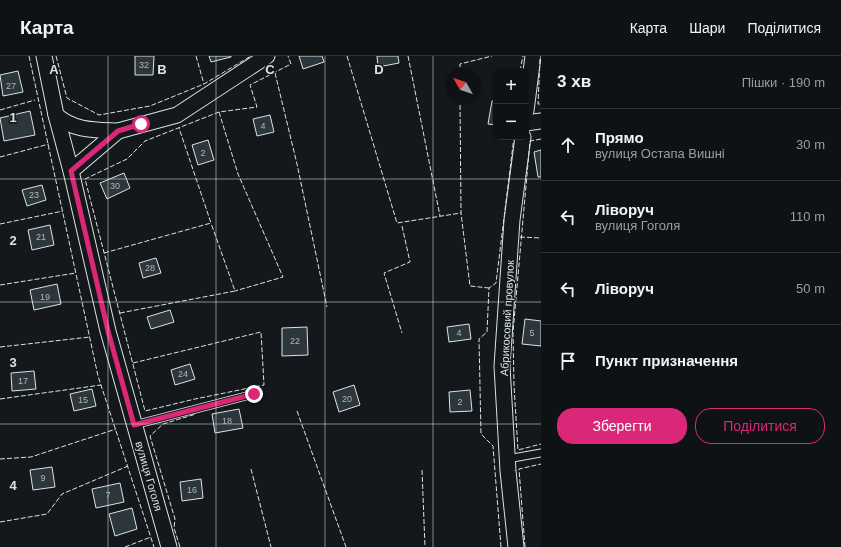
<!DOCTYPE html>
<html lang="uk">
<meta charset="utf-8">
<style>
body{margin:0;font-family:Arial,sans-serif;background:#181b1e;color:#f1f3f6}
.controls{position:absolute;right:12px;top:12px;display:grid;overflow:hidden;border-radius:8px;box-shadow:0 1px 3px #0004}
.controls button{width:36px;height:36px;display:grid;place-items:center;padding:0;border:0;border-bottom:1px solid #2f3234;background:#0f1215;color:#f1f3f6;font:20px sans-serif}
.compass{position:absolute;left:445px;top:12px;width:36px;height:36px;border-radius:50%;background:#0f1215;box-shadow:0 1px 3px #0004;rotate:310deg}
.stop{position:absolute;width:12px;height:12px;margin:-9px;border:3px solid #db2777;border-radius:50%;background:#fff}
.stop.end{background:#db2777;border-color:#fff;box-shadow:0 1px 4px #0008}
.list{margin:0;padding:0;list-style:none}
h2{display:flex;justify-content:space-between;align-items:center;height:52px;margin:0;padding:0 16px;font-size:17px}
h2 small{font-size:13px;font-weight:400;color:#9b9ea0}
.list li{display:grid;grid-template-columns:26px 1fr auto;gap:12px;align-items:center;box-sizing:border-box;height:72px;padding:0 16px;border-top:1px solid #2f3234}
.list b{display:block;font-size:15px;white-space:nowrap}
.list p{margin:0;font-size:13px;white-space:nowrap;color:#9b9ea0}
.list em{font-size:13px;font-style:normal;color:#9b9ea0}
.actions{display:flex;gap:8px;padding:12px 16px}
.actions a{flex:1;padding:9px 0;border:1px solid #db2777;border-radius:16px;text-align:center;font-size:14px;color:#db2777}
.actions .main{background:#db2777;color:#fff}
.icon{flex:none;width:22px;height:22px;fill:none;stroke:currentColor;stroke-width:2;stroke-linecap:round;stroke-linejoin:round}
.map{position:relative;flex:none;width:541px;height:491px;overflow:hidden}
header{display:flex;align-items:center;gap:24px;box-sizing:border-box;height:56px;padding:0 20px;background:#0f1215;border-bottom:1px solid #2f3234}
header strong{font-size:19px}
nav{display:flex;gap:22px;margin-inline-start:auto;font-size:14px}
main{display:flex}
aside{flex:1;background:#0f1215}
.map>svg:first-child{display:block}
</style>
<header>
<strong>Карта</strong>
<nav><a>Карта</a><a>Шари</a><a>Поділитися</a></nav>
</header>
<main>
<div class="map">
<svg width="541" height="491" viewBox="0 0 541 491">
<rect width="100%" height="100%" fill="#14181c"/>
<!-- building -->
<g fill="#2c363c" stroke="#d8e6dc">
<path d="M135 0H154L153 19H135Z"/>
<path d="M209 0H231V1L211 6Z"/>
<path d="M299 0H322L324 6 303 13Z"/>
<path d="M377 0H398L399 7 378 11Z"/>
<path d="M18 15 23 36 3 40 0 19Z"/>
<path d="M492 45H496V69L488 68Z"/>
<path d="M30 55 35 79 4 85 0 62Z"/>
<path d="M270 59 274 76 257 80 253 63Z"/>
<path d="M208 84 214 104 198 109 192 89Z"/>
<path d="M541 94V121H538L534 96Z"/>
<path d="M124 117 130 132 107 143 100 127Z"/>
<path d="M42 129 46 144 27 150 22 134Z"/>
<path d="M50 169 54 189 32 194 28 174Z"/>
<path d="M156 202 161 217 143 222 139 207Z"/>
<path d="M57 228 61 248 34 254 30 234Z"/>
<path d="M170 254 174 266 151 273 147 261Z"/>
<path d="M525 263 541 265V290L522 288Z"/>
<path d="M469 268 471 283 449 286 447 271Z"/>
<path d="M307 271 308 299 282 300V272Z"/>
<path d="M190 308 195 323 175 329 171 314Z"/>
<path d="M34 315 36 333 12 335 11 317Z"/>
<path d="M354 329 360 349 339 356 333 336Z"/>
<path d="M92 333 96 350 74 355 70 338Z"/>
<path d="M470 334 472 355 450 356 449 336Z"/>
<path d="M239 353 243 372 215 377 212 358Z"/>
<path d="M52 411 55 431 33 434 30 414Z"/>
<path d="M201 423 203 442 182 445 180 426Z"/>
<path d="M120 427 124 446 96 452 92 433Z"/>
<path d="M132 452 137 473 115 480 109 458Z"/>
</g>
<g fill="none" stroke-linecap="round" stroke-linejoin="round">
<defs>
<g id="service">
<path d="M134 369 254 338"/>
<path d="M507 403 541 397"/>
</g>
<g id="minor">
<path d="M44 0 56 59 71 115 108 275 169 491"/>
<path d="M526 55 533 0"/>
<path d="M56 59C73 75 96 74 118 75"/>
<path d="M526 67 541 65"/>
<path d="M71 115 118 75 177 59 267 0"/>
<path d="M516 491 508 415 502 310 512 164 523 81"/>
</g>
</defs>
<!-- service casing -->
<use href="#service" stroke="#d8e6dc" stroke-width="9"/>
<!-- minor casing -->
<use href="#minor" stroke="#d8e6dc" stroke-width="17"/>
<!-- service -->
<use href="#service" stroke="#14181c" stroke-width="7"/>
<!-- minor -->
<use href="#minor" stroke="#14181c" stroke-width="15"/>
<!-- fence -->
<g stroke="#d8e6dc" stroke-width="1" stroke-dasharray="5 2" stroke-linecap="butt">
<path d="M29 0 98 320 154 491"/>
<path d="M56 0 67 42 99 59 150 50 204 28 251 0"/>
<path d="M196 0 204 28"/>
<path d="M347 0 397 167 461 157"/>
<path d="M408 0 440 160"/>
<path d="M540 3 538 48H541"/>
<path d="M520 15 523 0"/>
<path d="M275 17 297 108 327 251"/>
<path d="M460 18V8L492 0"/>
<path d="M460 42 461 157 470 230 489 232"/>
<path d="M0 54 35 44"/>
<path d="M219 56 238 118 283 221 235 235"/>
<path d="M541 83 530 85 513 276 514 330 518 394 541 388"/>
<path d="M0 101 49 88"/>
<path d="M0 168 63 155"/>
<path d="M402 170 410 206 384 217 402 277"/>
<path d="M520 181 541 182"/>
<path d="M104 197 211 167 179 72"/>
<path d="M0 229 76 217"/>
<path d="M120 257 235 235 211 167"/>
<path d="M0 291 90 281"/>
<path d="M133 307 261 276 264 329 195 343 145 355 85 123 127 103 145 85 219 56 257 51 250 29 291 8 288 0"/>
<path d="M0 343 101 329"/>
<path d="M297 355 346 491"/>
<path d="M0 403 31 401 116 373"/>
<path d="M251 413 271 491"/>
<path d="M422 414 425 491"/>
<path d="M0 466 47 458 62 438 128 410"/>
<path d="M125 491 151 481"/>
<path d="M180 491 174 472 175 463 150 380 163 368 196 358"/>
<path d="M501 491 493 390 481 378 479 283 487 276 489 232 496 227 514 81"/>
<path d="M525 491 519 413 541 408"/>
</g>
</g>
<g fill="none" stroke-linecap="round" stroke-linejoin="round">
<!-- route -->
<path stroke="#db2777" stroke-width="5" d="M141 68 118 75 71 115 108 275 134 369 254 338"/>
</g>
<!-- grid -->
<path fill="none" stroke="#d8e6dc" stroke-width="1" stroke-opacity="0.55" d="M108 0V491M216 0V491M325 0V491M433 0V491M0 123H541M0 246H541M0 368H541"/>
<g text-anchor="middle" stroke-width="3" stroke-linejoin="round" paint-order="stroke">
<!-- number labels -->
<g font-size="9" fill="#adbab4">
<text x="144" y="12">32</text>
<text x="11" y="33">27</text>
<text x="263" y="73">4</text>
<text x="203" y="100">2</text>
<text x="115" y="133">30</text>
<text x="34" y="142">23</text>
<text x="41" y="184">21</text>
<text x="150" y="215">28</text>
<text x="45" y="244">19</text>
<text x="459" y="280">4</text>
<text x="532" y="280">5</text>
<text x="295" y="288">22</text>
<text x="183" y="321">24</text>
<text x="23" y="328">17</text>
<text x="347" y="346">20</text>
<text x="83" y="347">15</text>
<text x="460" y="349">2</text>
<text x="227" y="368">18</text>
<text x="43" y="425">9</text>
<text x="192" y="437">16</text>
<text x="108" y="442">7</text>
</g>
<!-- street labels -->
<g font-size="11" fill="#d8e6dc" stroke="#14181c">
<text transform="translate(507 262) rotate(-87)" y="4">Абрикосовий провулок</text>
<text transform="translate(149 420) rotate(74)" y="4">вулиця Гоголя</text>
</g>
</g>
<g font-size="13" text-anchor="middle" font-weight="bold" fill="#d8e6dc" stroke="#14181c" stroke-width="3" stroke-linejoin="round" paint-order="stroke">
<text x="54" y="18">A</text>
<text x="162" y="18">B</text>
<text x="270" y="18">C</text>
<text x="379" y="18">D</text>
<text x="13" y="66">1</text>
<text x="13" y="189">2</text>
<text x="13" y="311">3</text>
<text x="13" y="434">4</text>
</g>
</svg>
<div class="controls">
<button>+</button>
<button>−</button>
</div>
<svg class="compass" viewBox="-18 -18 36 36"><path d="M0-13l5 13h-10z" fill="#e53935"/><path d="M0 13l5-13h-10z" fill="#9b9ea0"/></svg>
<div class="stop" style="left:141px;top:68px"></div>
<div class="stop end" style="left:254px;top:338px"></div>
</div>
<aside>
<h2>3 хв<small>Пішки · 190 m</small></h2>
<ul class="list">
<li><svg class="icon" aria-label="ahead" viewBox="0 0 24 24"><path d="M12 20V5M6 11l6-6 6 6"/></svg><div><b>Прямо</b><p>вулиця Остапа Вишні</p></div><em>30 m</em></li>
<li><svg class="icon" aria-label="left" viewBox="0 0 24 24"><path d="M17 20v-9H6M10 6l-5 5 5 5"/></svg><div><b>Ліворуч</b><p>вулиця Гоголя</p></div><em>110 m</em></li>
<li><svg class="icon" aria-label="left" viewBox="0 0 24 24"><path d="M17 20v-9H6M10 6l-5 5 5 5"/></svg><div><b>Ліворуч</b></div><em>50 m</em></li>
<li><svg class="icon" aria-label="arrive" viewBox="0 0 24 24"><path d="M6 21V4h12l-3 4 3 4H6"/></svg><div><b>Пункт призначення</b></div></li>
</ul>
<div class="actions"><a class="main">Зберегти</a><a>Поділитися</a></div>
</aside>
</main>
